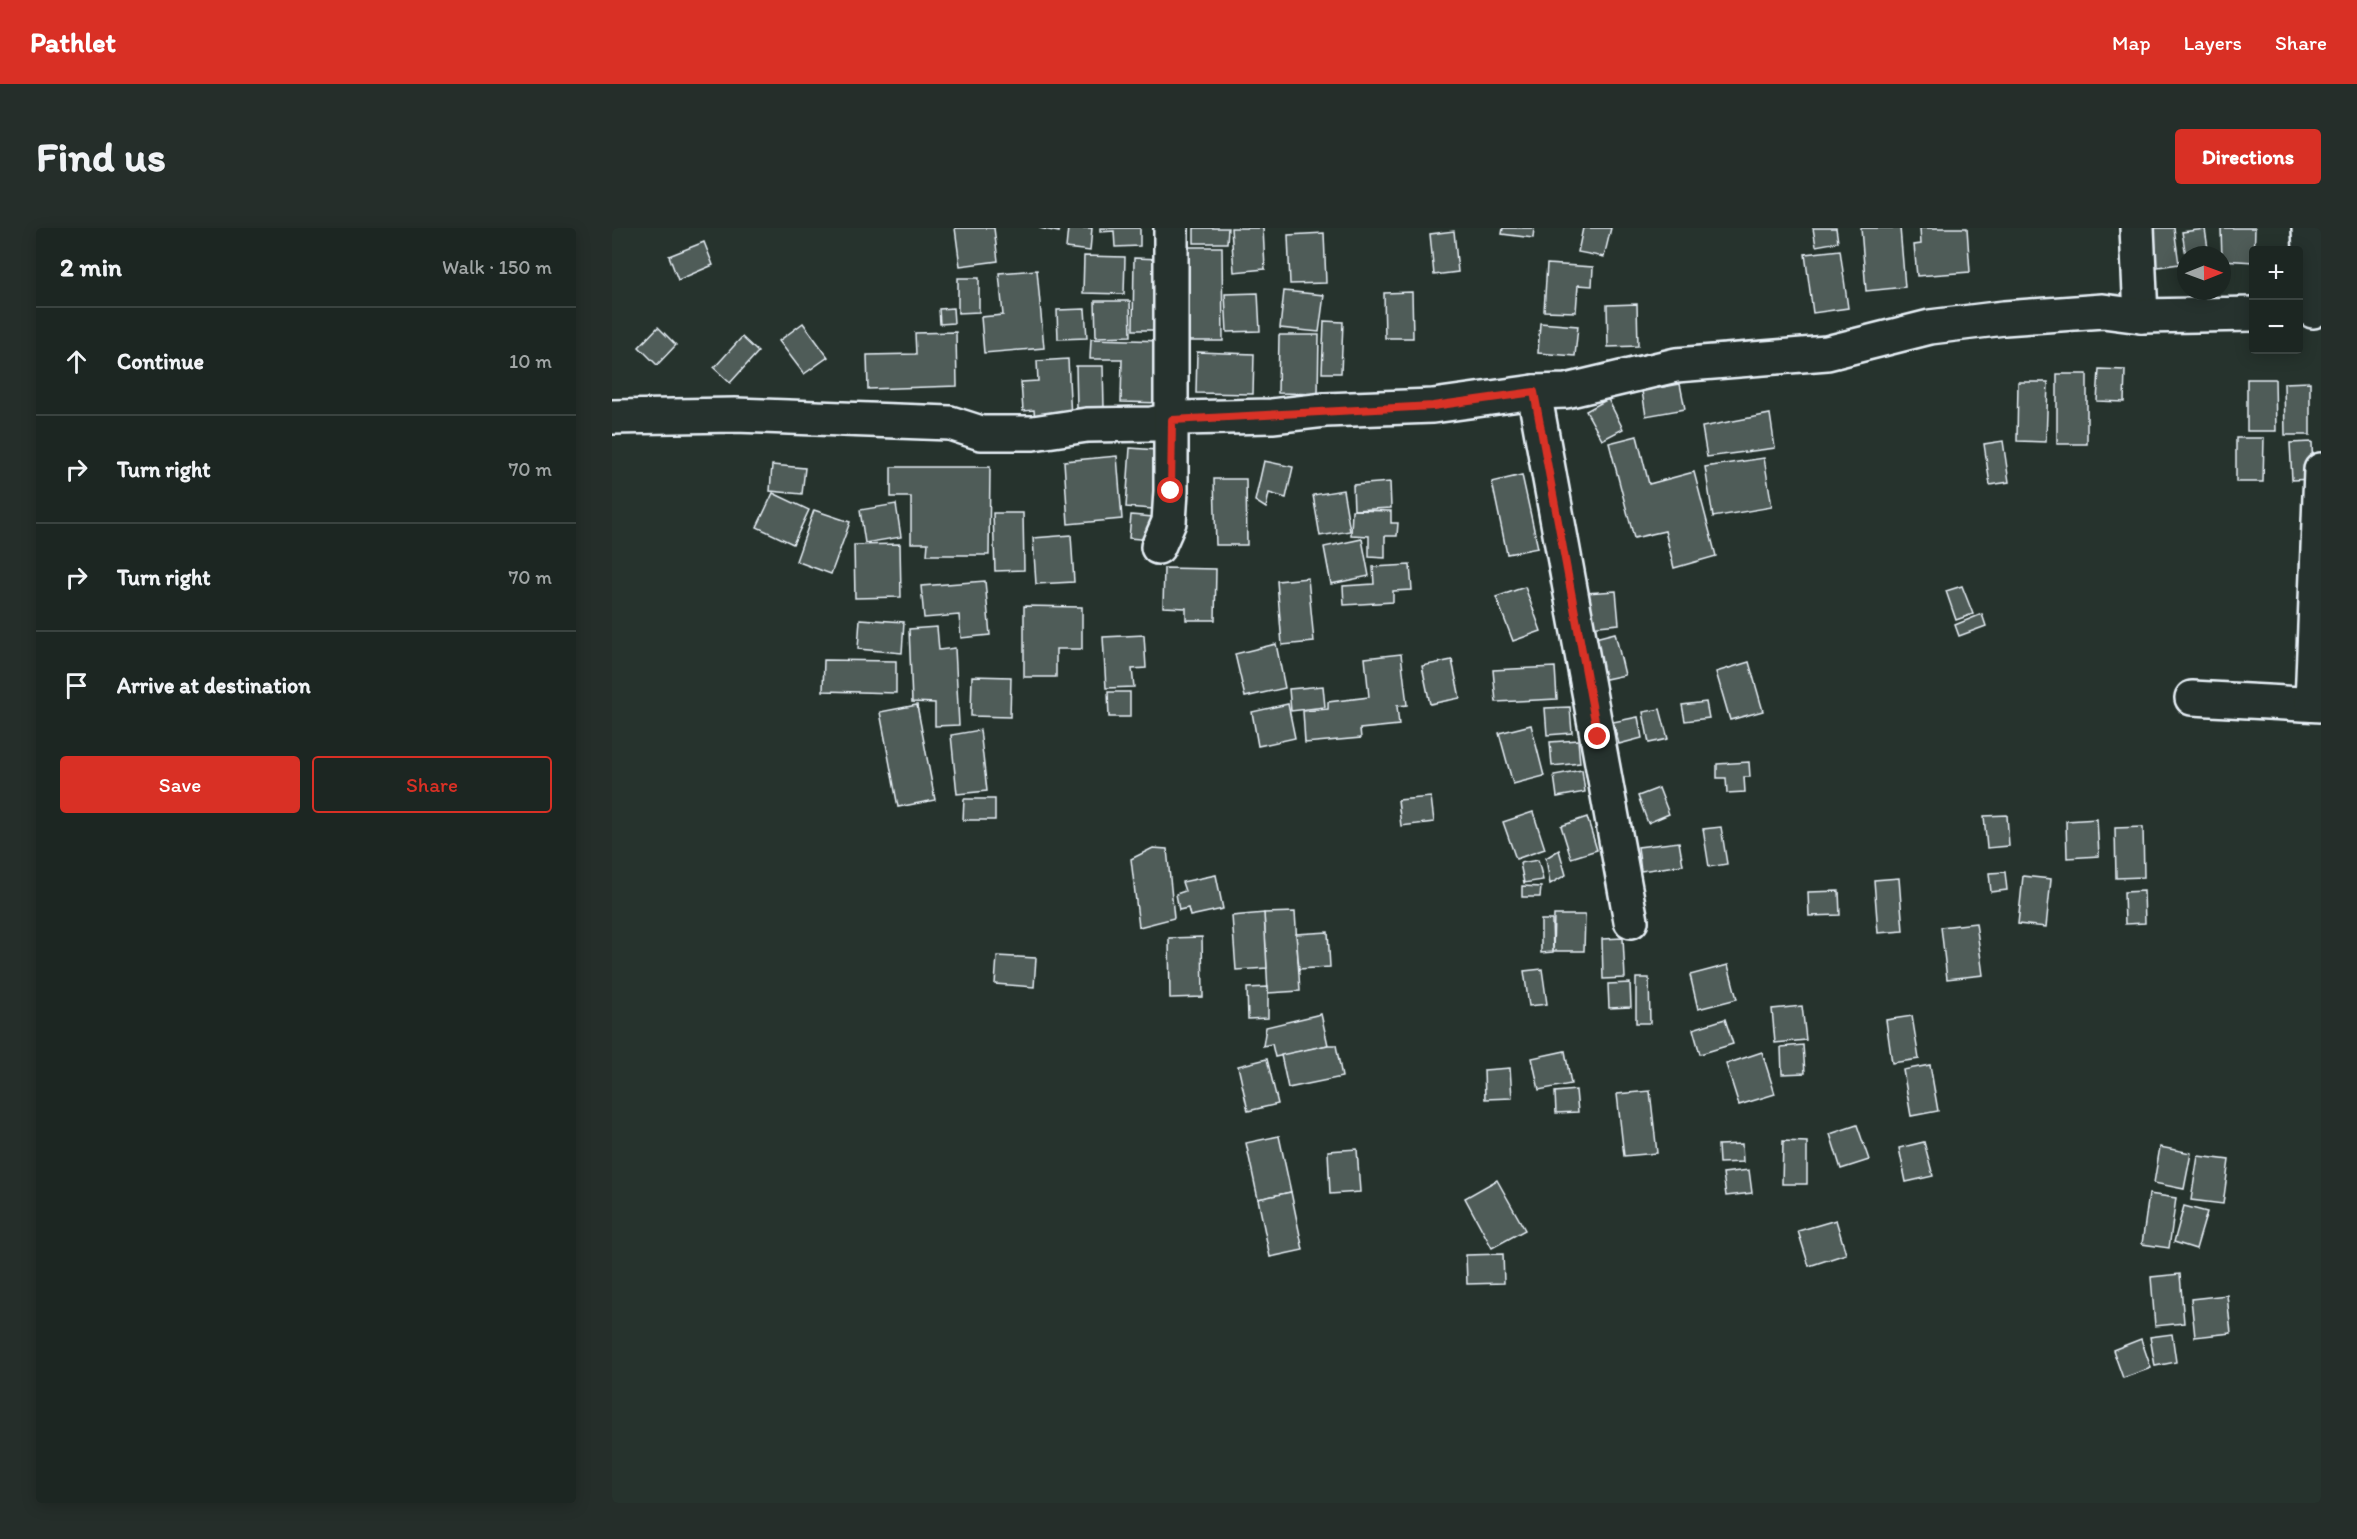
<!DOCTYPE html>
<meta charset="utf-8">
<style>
body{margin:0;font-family:Itim,sans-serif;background:#252e2a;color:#f1f3f6}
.controls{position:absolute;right:18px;top:18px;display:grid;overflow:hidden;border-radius:6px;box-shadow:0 3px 15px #0003}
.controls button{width:54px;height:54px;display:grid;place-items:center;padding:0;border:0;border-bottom:2px solid #3a4340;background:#1c2622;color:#f1f3f6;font:30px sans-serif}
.compass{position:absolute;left:1565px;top:18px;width:54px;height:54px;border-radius:50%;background:#1c2622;box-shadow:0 3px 15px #0003;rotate:89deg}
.stop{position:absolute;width:18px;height:18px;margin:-14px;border:4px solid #d93025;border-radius:50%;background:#fff}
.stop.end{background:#d93025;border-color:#fff;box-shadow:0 2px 6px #0008}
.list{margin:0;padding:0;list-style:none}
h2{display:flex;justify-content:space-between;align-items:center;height:78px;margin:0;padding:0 24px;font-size:26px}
h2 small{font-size:20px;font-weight:400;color:#a0a5a5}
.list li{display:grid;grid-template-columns:39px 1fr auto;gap:18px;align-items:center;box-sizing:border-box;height:108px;padding:0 24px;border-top:2px solid #3a4340}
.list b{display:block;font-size:22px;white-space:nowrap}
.list em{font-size:20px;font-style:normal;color:#a0a5a5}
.actions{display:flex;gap:12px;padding:18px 24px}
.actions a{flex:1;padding:14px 0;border:2px solid #d93025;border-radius:6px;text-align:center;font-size:21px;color:#d93025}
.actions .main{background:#d93025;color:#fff}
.icon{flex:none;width:33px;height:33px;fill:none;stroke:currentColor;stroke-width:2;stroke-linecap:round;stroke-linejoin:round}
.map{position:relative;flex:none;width:1709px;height:1275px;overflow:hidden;border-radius:6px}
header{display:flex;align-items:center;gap:36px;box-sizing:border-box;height:84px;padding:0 30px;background:#d93025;color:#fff}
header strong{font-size:28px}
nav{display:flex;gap:33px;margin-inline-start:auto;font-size:21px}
.intro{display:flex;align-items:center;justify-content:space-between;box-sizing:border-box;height:144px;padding:0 36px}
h1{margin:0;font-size:42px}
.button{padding:15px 27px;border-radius:6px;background:#d93025;color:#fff;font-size:21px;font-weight:700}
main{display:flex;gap:36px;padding:0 36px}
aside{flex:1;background:#1c2622;border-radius:6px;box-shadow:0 3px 15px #0003}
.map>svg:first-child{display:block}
</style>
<header>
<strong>Pathlet</strong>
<nav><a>Map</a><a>Layers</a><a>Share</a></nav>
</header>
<div class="intro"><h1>Find us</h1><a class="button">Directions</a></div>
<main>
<aside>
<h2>2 min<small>Walk · 150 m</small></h2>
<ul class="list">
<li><svg class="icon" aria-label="ahead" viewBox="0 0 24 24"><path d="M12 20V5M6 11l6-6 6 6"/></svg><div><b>Continue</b></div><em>10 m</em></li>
<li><svg class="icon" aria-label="right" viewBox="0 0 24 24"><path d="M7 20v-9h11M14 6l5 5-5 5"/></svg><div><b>Turn right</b></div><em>70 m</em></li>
<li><svg class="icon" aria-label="right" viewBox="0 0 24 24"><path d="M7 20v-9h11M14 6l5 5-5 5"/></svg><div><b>Turn right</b></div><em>70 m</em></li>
<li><svg class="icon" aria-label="arrive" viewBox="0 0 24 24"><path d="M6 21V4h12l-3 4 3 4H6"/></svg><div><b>Arrive at destination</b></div></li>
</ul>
<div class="actions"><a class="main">Save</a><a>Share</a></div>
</aside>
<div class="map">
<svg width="1709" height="1275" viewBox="0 0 1709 1275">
<rect width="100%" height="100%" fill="#26332d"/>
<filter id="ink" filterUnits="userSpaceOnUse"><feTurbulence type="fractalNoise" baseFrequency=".0167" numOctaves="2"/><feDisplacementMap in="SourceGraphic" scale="12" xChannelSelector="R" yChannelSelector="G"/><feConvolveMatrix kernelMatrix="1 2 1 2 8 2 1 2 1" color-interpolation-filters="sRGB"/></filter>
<g filter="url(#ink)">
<!-- building -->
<g fill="#505c59" stroke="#e8f1f8" stroke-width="1.5">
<path d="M343 0H382L386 33 348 38Z"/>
<path d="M427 0H447V4Z"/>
<path d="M456 0H480L478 23 454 20Z"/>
<path d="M488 0H528V18L503 19 502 3 488 4Z"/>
<path d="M582 0H616L615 15H582Z"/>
<path d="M619 0H651L653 41 622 44Z"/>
<path d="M891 0H922L921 10 890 6Z"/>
<path d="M971 0H999L992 29 966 24Z"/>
<path d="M1201 0H1224L1226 14 1204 18Z"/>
<path d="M1249 0H1288L1293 59 1254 63Z"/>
<path d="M1308 0H1355L1358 44 1305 48 1302 17 1309 16Z"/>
<path d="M1533 0H1562L1567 36 1539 40Z"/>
<path d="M1609 0H1643L1642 34 1610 32Z"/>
<path d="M1593 1 1597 27 1574 28 1570 4Z"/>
<path d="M842 3 846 44 822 47 818 6Z"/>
<path d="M712 5 714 55 678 56 676 7Z"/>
<path d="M92 14 101 37 66 52 57 28Z"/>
<path d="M576 19H610L611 113H566L565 27 576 26Z"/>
<path d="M1228 22 1236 80 1201 85 1193 26Z"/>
<path d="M472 28 513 29 512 66 471 65Z"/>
<path d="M522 30 550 31 549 102H521Z"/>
<path d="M935 36 981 39 980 58 966 57 964 84 932 83Z"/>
<path d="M425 42 432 120 372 125 369 89 391 87 387 45Z"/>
<path d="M346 50H367V84L346 85Z"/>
<path d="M672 63 712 67 707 104 668 100Z"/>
<path d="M800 64 801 110H773L772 65Z"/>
<path d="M646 65 648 103 615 104 613 66Z"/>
<path d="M483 73H518L519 108 484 109Z"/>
<path d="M1025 76 1026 118 996 119 995 77Z"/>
<path d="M341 80 342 95 328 96 327 81Z"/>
<path d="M473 81 475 110 446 111 445 82Z"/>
<path d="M712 93 731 94 729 145H710Z"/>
<path d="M191 95 216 129 192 146 167 113Z"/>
<path d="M928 95 966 98 963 128 926 125Z"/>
<path d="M46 99 64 117 45 137 27 119Z"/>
<path d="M344 104 345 158 256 161 255 127 304 126 303 105Z"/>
<path d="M667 107H707L706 166 666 165Z"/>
<path d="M130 109 146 124 118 155 102 140Z"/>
<path d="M479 111 553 113 552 175 509 174 510 131H478Z"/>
<path d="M585 124 642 126 641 166 584 165Z"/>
<path d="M456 131 459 191 423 193 422 182 411 183 409 154 426 153 425 133Z"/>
<path d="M464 138H491L492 180H465Z"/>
<path d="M1487 141 1513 142 1512 174 1485 173Z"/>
<rect x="1445" y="146" width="30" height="70"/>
<path d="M1635 151H1663L1664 203H1635Z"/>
<path d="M1406 154H1436L1434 214 1405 213Z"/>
<path d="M1698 154V207H1673L1672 155Z"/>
<path d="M1068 156 1073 181 1034 188 1030 163Z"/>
<path d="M996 171 1011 201 990 212 974 183Z"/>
<path d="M1158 186 1163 220 1095 229 1090 199Z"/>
<path d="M1025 208 1037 256 1082 244 1104 328 1062 340 1053 303 1022 310 997 215Z"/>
<path d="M1624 210H1652L1651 254H1624Z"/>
<path d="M1391 213 1397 254 1378 257 1372 216Z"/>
<path d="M1700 214 1701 251 1680 252 1678 215Z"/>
<path d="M518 220 545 222 541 281 514 279Z"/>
<path d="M505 228 510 291 456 296 452 233Z"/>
<path d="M1152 230 1160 279 1101 289 1093 239Z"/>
<path d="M652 233 681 239 674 270 657 265 654 280 643 273Z"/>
<path d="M160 237 193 240 190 266 158 263Z"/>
<path d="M279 239H378L377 327H315L316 315H299V269H279Z"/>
<path d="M910 247 926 320 895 326 880 254Z"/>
<path d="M602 251H634L635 317H604Z"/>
<path d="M778 254 779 280 742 282 741 257Z"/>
<path d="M731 262 738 303 708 308 701 267Z"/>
<path d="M161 265 197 282 181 316 145 299Z"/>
<path d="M284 276 289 309 253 315 248 282Z"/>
<path d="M202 282 238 294 219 346 184 333Z"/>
<path d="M740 282 779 283V295H786L785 308H773V330L757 329V308L739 307Z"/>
<path d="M381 285H411L412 342 383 343Z"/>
<path d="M519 287 541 289 539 312 517 310Z"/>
<path d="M459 307 462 354 424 356 421 310Z"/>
<path d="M750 311 757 348 719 356 712 319Z"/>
<path d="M288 316 289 369 243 370 242 317Z"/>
<path d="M798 337 800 362 781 363V374L732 377 731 358 762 356 761 339Z"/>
<path d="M552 340 604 341 603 392H574V380L551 379Z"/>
<path d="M696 350 702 414 670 417 665 353Z"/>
<path d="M373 353 378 407 349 410 347 387 312 390 309 358Z"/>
<path d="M1350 358 1361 386 1344 392 1334 363Z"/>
<path d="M913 359 929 403 901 413 884 369Z"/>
<path d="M1004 363 1007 396 976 399 973 365Z"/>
<path d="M412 378 470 379V421H444V449H412Z"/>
<path d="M1370 386 1374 398 1347 408 1343 397Z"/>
<path d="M248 391 292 394 290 425 246 421Z"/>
<path d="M325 399 327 422 343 420 347 497 323 498V475L300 474 297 401Z"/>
<path d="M1003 405 1013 447 989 452 979 411Z"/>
<path d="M532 407 534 440 520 441 522 459 494 460 491 409Z"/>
<path d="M664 416 673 460 633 469 623 426Z"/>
<path d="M789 426 795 477 785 478 787 497 748 501 749 510 693 515 691 483 716 481V474L757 469 753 430Z"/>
<path d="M212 432 284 433V465L211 463Z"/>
<path d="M840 432 848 470 818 476 810 438Z"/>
<path d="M1137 434 1151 483 1118 492 1104 444Z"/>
<path d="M943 439 945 471 884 474 881 442Z"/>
<path d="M360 448 399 449 398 489 359 488Z"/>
<path d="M711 458 713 479 679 483 677 461Z"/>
<path d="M496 464H518V489H497Z"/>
<path d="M1094 474 1097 490 1073 493 1070 477Z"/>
<path d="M676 476 683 510 646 518 640 484Z"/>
<path d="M305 477 323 572 286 579 268 484Z"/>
<path d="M958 479 960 505 935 507 933 480Z"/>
<path d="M1048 481 1056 511 1037 515 1031 484Z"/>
<path d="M1026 489 1030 510 1007 516 1001 494Z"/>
<path d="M919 497 932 548 901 556 887 505Z"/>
<path d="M368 502 375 563 345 566 339 507Z"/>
<path d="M966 512 968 535 940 538 938 514Z"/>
<path d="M1137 534 1138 549H1132L1133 564 1115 565 1114 550H1105V536Z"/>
<path d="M970 542 973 564 945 569 942 547Z"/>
<path d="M1047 560 1057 586 1036 595 1026 568Z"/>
<path d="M819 569 822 594 789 598 786 572Z"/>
<path d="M352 571H383V592H351Z"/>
<path d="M921 584 933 621 904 631 891 594Z"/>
<path d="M1395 587 1397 618 1375 620 1372 588Z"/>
<path d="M975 589 985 622 959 630 949 598Z"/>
<path d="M1485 591 1487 628 1455 630 1454 593Z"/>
<path d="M1109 599 1115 636 1097 639 1091 601Z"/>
<path d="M1531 599 1532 649 1504 650 1503 600Z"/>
<path d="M1067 614 1071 637 1029 643 1026 619Z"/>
<path d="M541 620 555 621 562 690 527 699 519 631Z"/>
<path d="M947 622 954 647 938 656 934 630Z"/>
<path d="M926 632 931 652 912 655 908 635Z"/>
<path d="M1393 644 1395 662 1379 664 1377 645Z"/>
<path d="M604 647 611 681 578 688 576 680 567 682 564 666 573 663 570 654Z"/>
<path d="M1411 648 1439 651 1434 699 1406 696Z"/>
<path d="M1287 650 1291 703 1266 705 1262 652Z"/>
<path d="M910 658 929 659 928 669H910Z"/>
<path d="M1227 663 1228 687 1197 688 1196 664Z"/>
<path d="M1532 663 1533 695 1513 696 1512 664Z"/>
<path d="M683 684 688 763 656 765 652 685Z"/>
<path d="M652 685 655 740 624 742 620 688Z"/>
<path d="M942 687H973L972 723H941Z"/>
<path d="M929 692H940L941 724 929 725Z"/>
<path d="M1364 695 1371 747 1335 751 1329 699Z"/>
<path d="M716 704 718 739 687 741 684 706Z"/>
<path d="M590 709 591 769 558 770 557 710Z"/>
<path d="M1011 710 1013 750 991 751 990 711Z"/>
<path d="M385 728 424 730 422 759 383 756Z"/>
<path d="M1116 737 1125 771 1086 781 1078 747Z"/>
<path d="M930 741 935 776 917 778 912 743Z"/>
<path d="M1024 750H1037L1038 795H1024Z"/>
<path d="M1018 755 1019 779 997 780 996 756Z"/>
<path d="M656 759V790L636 791 635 760Z"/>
<path d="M1190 778 1194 812 1163 815 1160 781Z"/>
<path d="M709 786 716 817 663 829 660 816 651 818 654 799Z"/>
<path d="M1300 788 1307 831 1280 835 1274 792Z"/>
<path d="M1113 791 1121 816 1088 826 1081 801Z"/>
<path d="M716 817H724L730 849 676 860 669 827Z"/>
<path d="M1191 817 1193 845 1170 846 1169 819Z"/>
<path d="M953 823 959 856 927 862 920 830Z"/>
<path d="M1150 824 1163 866 1127 877 1114 836Z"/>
<path d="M655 831 666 876 636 883 626 838Z"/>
<path d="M1318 837 1326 883 1299 888 1291 842Z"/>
<path d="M898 840 900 870 873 871 872 842Z"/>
<path d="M964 862 966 884 944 885 943 864Z"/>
<path d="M1038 863 1045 925 1012 928 1005 866Z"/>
<path d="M1245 897 1257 932 1229 941 1218 906Z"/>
<path d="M667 908 679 964 646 971 634 915Z"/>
<path d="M1171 913 1195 914V956H1170Z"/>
<path d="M1312 914 1321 948 1294 954 1287 920Z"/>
<path d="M1130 916 1131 934 1107 935 1106 917Z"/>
<path d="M1548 919 1579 925 1572 961 1542 955Z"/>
<path d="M745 921 748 964 718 966 716 923Z"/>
<path d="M1586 928 1617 932 1611 976 1579 972Z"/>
<path d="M1137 942 1140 965 1114 968 1111 945Z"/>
<path d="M885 952 913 1002 880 1020 853 970Z"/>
<path d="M679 964 691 1022 658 1029 646 971Z"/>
<path d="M1537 966 1564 970 1557 1020 1530 1016Z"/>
<path d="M1572 978 1595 984 1584 1021 1562 1014Z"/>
<path d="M1224 992 1234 1026 1197 1038 1186 1003Z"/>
<path d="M891 1026 892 1055 855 1056 854 1027Z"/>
<path d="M1568 1046 1572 1095 1543 1098 1539 1049Z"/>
<path d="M1615 1067 1619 1105 1583 1109 1579 1071Z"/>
<path d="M1560 1106 1564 1134 1543 1138 1538 1109Z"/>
<path d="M1529 1111 1539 1140 1511 1150 1501 1122Z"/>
</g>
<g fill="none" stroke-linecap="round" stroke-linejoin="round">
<defs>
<g id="minor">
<path d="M1525 0 1529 88"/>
<path d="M1697 0 1701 83"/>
<path d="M922 164 1019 693"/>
<path d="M0 189 123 187 338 195 369 205H421L475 197 540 196 568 190 660 188 713 182 821 178 922 164 954 163 1064 137 1215 125 1318 99 1392 90 1491 83 1529 88 1642 86"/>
<path d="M546 319 557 294 559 263V0"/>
<path d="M1580 470 1709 477"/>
<path d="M1700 476 1709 242"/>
</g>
</defs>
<!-- minor casing -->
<use href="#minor" stroke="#e8f1f8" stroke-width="38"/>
<!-- minor -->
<use href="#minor" stroke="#26332d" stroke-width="33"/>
</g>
</g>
<g fill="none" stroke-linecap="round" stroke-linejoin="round" filter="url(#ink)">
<!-- route -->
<path stroke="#d93025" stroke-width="8" d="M559 263 560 192 821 178 922 164 986 509"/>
</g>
</svg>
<div class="controls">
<button>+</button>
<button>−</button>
</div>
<svg class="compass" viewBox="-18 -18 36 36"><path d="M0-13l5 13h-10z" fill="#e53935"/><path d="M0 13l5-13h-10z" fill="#a0a5a5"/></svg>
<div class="stop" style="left:559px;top:263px"></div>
<div class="stop end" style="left:986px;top:509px"></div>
</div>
</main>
